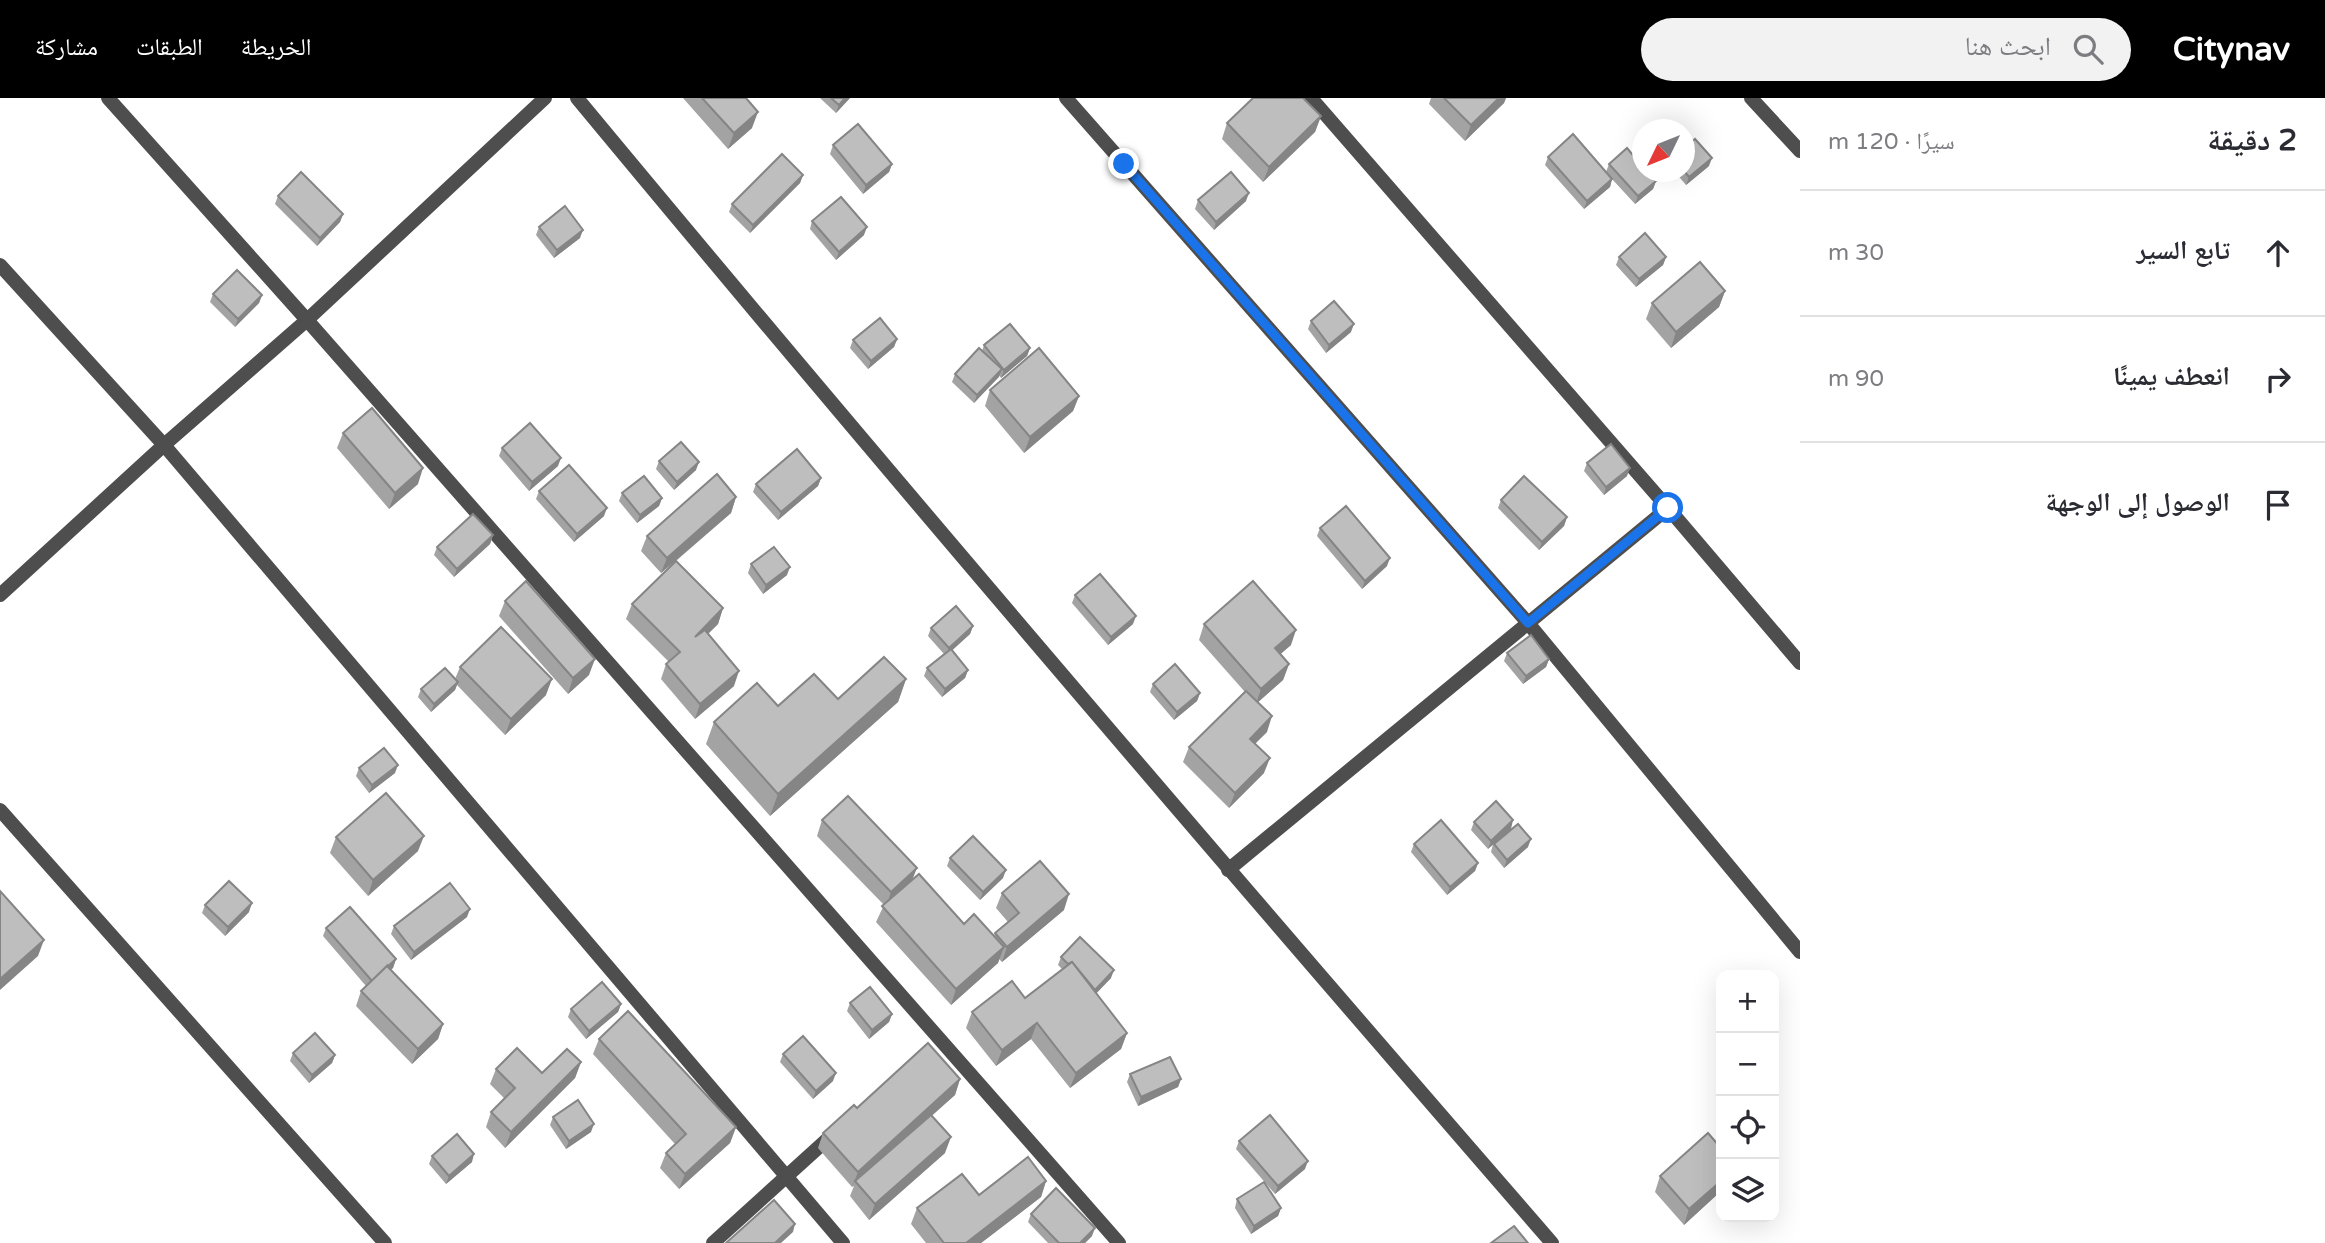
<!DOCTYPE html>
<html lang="ar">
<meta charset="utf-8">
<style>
body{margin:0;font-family:"Varela Round","Noto Naskh Arabic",sans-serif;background:#f2f2f3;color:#2b2b33;direction:rtl}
.controls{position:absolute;right:21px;bottom:21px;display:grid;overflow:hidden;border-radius:14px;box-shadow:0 7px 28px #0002}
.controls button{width:63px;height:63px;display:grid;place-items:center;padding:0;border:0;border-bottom:2px solid #e1e1e2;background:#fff;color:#2b2b33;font:35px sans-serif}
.compass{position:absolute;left:1632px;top:21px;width:63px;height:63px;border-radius:50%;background:#fff;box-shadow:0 7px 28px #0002;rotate:227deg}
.stop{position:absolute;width:21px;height:21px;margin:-16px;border:5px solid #1a73e8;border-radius:50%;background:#fff}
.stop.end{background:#1a73e8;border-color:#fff;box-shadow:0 2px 7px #0008}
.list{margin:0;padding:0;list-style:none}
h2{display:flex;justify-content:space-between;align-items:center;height:91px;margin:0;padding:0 28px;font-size:30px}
h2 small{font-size:23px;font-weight:400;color:#7c7c81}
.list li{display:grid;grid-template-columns:46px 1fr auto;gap:21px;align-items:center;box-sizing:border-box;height:126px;padding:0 28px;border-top:2px solid #e1e1e2}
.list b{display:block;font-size:26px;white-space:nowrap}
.list em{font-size:23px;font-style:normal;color:#7c7c81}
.icon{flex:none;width:38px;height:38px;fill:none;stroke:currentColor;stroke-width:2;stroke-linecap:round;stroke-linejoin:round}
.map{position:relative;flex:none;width:1800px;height:1145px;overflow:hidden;direction:ltr}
header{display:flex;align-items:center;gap:42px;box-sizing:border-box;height:98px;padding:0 35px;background:#000;color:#fff}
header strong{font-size:33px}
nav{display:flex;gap:38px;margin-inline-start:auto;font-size:24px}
.search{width:490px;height:63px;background:#f2f2f3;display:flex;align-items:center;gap:18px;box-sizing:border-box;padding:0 24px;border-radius:38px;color:#7c7c81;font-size:26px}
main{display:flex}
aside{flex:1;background:#fff}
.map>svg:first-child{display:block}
</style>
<header>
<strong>Citynav</strong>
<div class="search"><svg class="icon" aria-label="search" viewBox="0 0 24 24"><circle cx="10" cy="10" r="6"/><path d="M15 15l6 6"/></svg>ابحث هنا</div>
<nav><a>الخريطة</a><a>الطبقات</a><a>مشاركة</a></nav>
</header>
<main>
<aside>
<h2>2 دقيقة<small>سيرًا · 120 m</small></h2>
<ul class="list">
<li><svg class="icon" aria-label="ahead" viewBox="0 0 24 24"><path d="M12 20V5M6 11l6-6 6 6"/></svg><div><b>تابع السير</b></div><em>30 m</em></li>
<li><svg class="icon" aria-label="right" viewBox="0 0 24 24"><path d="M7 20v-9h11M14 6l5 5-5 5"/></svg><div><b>انعطف يمينًا</b></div><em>90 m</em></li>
<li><svg class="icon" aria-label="arrive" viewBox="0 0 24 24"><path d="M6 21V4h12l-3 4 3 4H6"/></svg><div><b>الوصول إلى الوجهة</b></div></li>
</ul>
</aside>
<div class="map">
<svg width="1800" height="1145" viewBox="0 0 1800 1145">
<rect width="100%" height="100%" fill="#fff"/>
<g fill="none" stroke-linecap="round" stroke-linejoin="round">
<!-- minor -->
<g stroke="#4e4e4e" stroke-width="14">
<path d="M108 0 307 222 1119 1145"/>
<path d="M577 0C897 386 1223 766 1552 1145"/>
<path d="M1066 0 1528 525 1800 854"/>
<path d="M1311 0 1668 410 1800 565"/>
<path d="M1751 0 1800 53"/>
<path d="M0 167 164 347 843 1145"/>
<path d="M0 497 164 347 307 222 545 0"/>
<path d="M0 712 385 1145"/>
<path d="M1228 772 1668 410"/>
<path d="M713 1145 831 1038"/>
</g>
</g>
<!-- wall -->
<g fill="#a3a3a3">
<path d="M683 0H746L752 30 728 51Z"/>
<path d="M820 0H850L836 15Z"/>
<path d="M1431 0H1506L1504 5 1465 43 1429 6Z"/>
<path d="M1321 18 1315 34 1263 84 1222 41 1227 25Z"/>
<path d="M833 47 892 66 889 74 863 96 830 56Z"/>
<path d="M1548 59 1606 74 1609 66 1656 83 1653 91 1635 106 1612 81 1610 89 1584 111 1545 67Z"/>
<path d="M1709 68 1686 87 1675 74H1684Z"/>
<path d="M803 77 800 85 750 135 729 114 732 106Z"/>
<path d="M278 98 343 116 340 124 317 148 275 106Z"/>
<path d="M1198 102 1246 103 1214 132 1195 111Z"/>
<path d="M812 123 864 137 836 162 810 131Z"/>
<path d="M539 129 580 140 554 160 536 137Z"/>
<path d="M1619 159H1666L1663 167 1636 189 1616 167Z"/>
<path d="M1725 193 1719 209 1671 250 1646 221 1652 205Z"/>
<path d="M213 196 262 197 259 205 235 229 210 204Z"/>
<path d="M1311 223 1351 234 1326 255 1308 231Z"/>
<path d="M897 241 894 249 868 271 850 250 853 242Z"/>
<path d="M984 247 1030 250 1027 258 1001 280 999 277 974 305 952 284 955 276 982 253Z"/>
<path d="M990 292 1079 298 1073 313 1024 355 985 308Z"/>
<path d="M343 335 418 386 389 411 337 350Z"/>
<path d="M502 350 558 368 529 393 499 358Z"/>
<path d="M659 363 696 372 674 392 656 371Z"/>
<path d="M1587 365 1627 378 1604 397 1584 373Z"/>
<path d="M821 380 818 388 778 422 753 394 756 386Z"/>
<path d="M539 393 604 418 574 444 536 401Z"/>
<path d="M622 395 662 400 659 408 637 425 619 403Z"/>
<path d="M736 399 731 415 676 463 723 510 718 526 708 536 734 588 695 621 661 581 666 566 669 564 626 521 632 506 675 463 661 475 641 453 647 438Z"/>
<path d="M1501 402 1567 419 1564 428 1539 452 1498 410Z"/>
<path d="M1320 430 1387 468 1362 491 1317 438Z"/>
<path d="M493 437 490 446 454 479 434 457 437 449Z"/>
<path d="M751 466 787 477 763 496 748 475Z"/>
<path d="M1075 497 1133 526 1108 547 1072 505Z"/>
<path d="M505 503 589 577 568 596 499 518Z"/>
<path d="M1204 526 1291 547 1280 556 1289 566 1283 582 1258 604 1267 634 1255 645 1264 675 1229 710 1183 664 1189 649 1245 594 1199 542Z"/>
<path d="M973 528 970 536 952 552 968 572 965 580 942 599 924 578 927 570 944 556 928 538 931 530Z"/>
<path d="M1507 555 1549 561 1546 569 1523 586 1504 563Z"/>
<path d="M460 569 546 597 505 637 457 587 455 592 431 614 418 599 421 591 455 581Z"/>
<path d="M906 581 898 604 770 718 706 646 714 624 778 608 838 601Z"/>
<path d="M1153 586 1200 595 1197 603 1174 622 1150 594Z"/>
<path d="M359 670 395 675 369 695 356 678Z"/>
<path d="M822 722 913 782 964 826 994 838 995 835 1008 824 996 810 1002 795 1064 812 1002 864 999 861 998 865 951 907 876 824 884 807 817 738Z"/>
<path d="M1474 724 1511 731 1497 743 1528 749 1504 770 1491 754 1493 746 1488 751 1471 732Z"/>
<path d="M336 739 418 753 368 798 330 755Z"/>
<path d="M1414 746 1478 765 1475 773 1447 797 1411 754Z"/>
<path d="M950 760 1003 780 980 802 947 768Z"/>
<path d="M205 807 249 814 225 838 202 815Z"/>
<path d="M467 819 411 862 391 836 394 828Z"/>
<path d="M326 830 396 861 393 870 390 872 443 926 438 941 412 966 356 908 361 893 366 888 323 838Z"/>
<path d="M1061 859 1111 880 1096 895 1127 935 1121 951 1070 990 1031 941 996 968 966 930 972 914 1025 900 1062 871 1058 867Z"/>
<path d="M850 905 892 916 889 924 869 941 847 913Z"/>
<path d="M621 906 618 914 586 941 568 919 571 911Z"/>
<path d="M599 941 736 1029 730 1045 679 1091 660 1070 666 1055 675 1046 593 956Z"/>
<path d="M293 955 335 957 332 965 309 985 290 963Z"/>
<path d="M783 956 833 983 813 1001 780 964Z"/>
<path d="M581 964 575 980 505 1050 486 1029 491 1014 505 1001 490 986 496 971 542 975Z"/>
<path d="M1130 976 1181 981 1178 989 1138 1008 1127 984Z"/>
<path d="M960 981 955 997 931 1017 945 1055 869 1122 850 1098 854 1088 852 1089 818 1050 823 1035 857 1010Z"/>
<path d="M553 1019 591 1034 566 1051 550 1027Z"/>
<path d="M1239 1043 1305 1071 1275 1096 1236 1051Z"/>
<path d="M1721 1050V1093L1684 1127 1655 1094 1660 1078Z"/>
<path d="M432 1058 472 1064 446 1086 429 1066Z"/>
<path d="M1046 1083 1041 1099 981 1145H926L911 1126 917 1110Z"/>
<path d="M1237 1101 1281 1110 1278 1118 1251 1136 1235 1110Z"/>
<path d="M1031 1116 1092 1138 1085 1145H1048L1028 1124Z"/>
</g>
<!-- shaded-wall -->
<g fill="#858585">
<path d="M845 0H850L836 15 839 7Z"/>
<path d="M1499 0H1506L1504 5 1465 43 1471 27Z"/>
<path d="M758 14 752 30 728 51 734 35Z"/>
<path d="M1321 18 1315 34 1263 84 1269 69Z"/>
<path d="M1712 60 1709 68 1686 87 1689 79Z"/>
<path d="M892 66 889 74 863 96 866 87Z"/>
<path d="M803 77 800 85 750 135 753 127Z"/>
<path d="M1612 81 1610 89 1584 111 1587 103Z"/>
<path d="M1656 83 1653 91 1635 106 1638 98Z"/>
<path d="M1249 95 1246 103 1214 132 1216 124Z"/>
<path d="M343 116 340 124 317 148 320 140Z"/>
<path d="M867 129 864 137 836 162 839 154Z"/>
<path d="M583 132 580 140 554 160 557 152Z"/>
<path d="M1666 159 1663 167 1636 189 1639 181Z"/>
<path d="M1725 193 1719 209 1671 250 1676 234Z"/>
<path d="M262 197 259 205 235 229 238 221Z"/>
<path d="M1354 226 1351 234 1326 255 1329 247Z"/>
<path d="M897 241 894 249 868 271 871 263Z"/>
<path d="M1030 250 1027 258 1001 280 1004 272Z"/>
<path d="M1002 271 999 279 974 305 977 297Z"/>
<path d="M1079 298 1073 313 1024 355 1030 339Z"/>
<path d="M561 360 558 368 529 393 532 384Z"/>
<path d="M699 364 696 372 674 392 677 384Z"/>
<path d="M423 370 418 386 389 411 395 395Z"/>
<path d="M1630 370 1627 378 1604 397 1606 389Z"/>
<path d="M821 380 818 388 778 422 781 414Z"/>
<path d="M736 399 731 415 661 475 667 460Z"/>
<path d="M662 400 659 408 637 425 640 417Z"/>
<path d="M607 410 604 418 574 444 577 436Z"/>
<path d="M1567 419 1564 428 1539 452 1542 444Z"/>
<path d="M493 437 490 446 454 479 457 471Z"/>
<path d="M1390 460 1387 468 1362 491 1365 483Z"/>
<path d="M790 469 787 477 763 496 766 487Z"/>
<path d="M723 510 718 526 689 554 695 539Z"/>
<path d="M1136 518 1133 526 1108 547 1111 539Z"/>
<path d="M973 528 970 536 946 558 949 550Z"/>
<path d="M1296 532 1291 547 1269 566 1275 550Z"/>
<path d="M595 561 589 577 568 596 573 580Z"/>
<path d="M1549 561 1546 569 1523 586 1526 578Z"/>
<path d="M1289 566 1283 582 1256 606 1261 591Z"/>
<path d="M968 572 965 580 942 599 945 591Z"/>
<path d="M739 573 734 588 695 621 700 606Z"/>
<path d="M552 581 546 597 505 637 511 621Z"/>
<path d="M906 581 898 604 770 718 778 696Z"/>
<path d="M458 584 455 592 431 614 434 606Z"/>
<path d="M1200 595 1197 603 1174 622 1177 614Z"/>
<path d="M1272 618 1267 634 1245 656 1250 641Z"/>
<path d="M1270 660 1264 675 1229 710 1235 695Z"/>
<path d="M398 667 395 675 369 695 372 687Z"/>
<path d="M1513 722 1511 731 1488 751 1491 743Z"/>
<path d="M424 738 418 753 368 798 373 782Z"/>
<path d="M1531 741 1528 749 1504 770 1507 762Z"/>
<path d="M1478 765 1475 773 1447 797 1450 789Z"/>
<path d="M917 770 911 785 886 809 891 794Z"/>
<path d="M1006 772 1003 780 980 802 983 794Z"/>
<path d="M1069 796 1064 812 1002 864 1007 849Z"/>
<path d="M252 805 249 814 225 838 228 829Z"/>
<path d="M470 811 467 819 411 862 414 854Z"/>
<path d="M44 842 38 858 0 892V881Z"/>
<path d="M1004 849 998 865 951 907 956 891Z"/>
<path d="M396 861 393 870 369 891 372 883Z"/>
<path d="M1114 872 1111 880 1092 900 1095 892Z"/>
<path d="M621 906 618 914 586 941 589 933Z"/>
<path d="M892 916 889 924 869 941 872 932Z"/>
<path d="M1037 925 1031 941 996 968 1002 952Z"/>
<path d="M443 926 438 941 412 966 418 951Z"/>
<path d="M1127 935 1121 951 1070 990 1076 975Z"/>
<path d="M335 957 332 965 309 985 312 977Z"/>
<path d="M581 964 575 980 505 1050 511 1034Z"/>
<path d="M836 975 833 983 813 1001 816 993Z"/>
<path d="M960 981 955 997 857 1085 855 1083 852 1089 858 1074Z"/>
<path d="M1181 981 1178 989 1138 1008 1141 999Z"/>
<path d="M594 1026 591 1034 566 1051 569 1043Z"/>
<path d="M736 1029 730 1045 679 1091 685 1076Z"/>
<path d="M951 1039 945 1055 869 1122 875 1106Z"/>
<path d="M474 1056 472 1064 446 1086 449 1078Z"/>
<path d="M1308 1063 1305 1071 1275 1096 1278 1088Z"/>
<path d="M1046 1083 1041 1099 981 1145H966Z"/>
<path d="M1721 1083V1093L1684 1127 1689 1111Z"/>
<path d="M1281 1110 1278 1118 1251 1136 1254 1128Z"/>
<path d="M795 1126 793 1134 781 1145H775Z"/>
<path d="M1095 1130 1092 1138 1085 1145H1080Z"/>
</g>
<!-- building -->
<g fill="#bebebe" stroke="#858585" stroke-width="2">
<path d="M702 0H746L758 14 734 35Z"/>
<path d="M831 0H845L839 7Z"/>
<path d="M1253 0H1303L1321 18 1269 69 1227 25Z"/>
<path d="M1444 0H1499L1471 27Z"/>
<path d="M858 26 892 66 866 87 833 47Z"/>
<path d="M1573 36 1612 81 1587 103 1548 59Z"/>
<path d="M1695 41 1712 60 1689 79 1684 73V50Z"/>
<path d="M1627 50 1642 68V74H1648L1656 83 1638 98 1609 66Z"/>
<path d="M782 56 803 77 753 127 732 106Z"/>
<path d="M301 74 343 116 320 140 278 98Z"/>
<path d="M1231 74 1249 95 1216 124 1198 102Z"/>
<path d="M841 99 867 129 839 154 812 123Z"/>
<path d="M565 108 583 132 557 152 539 129Z"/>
<path d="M1645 135 1666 159 1639 181 1619 159Z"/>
<path d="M1700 164 1725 193 1676 234 1652 205Z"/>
<path d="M237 172 262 197 238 221 213 196Z"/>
<path d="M1334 203 1354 226 1329 247 1311 223Z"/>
<path d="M880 220 897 241 871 263 853 242Z"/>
<path d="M1010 226 1030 250 1004 272 984 247Z"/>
<path d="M979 250 1002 271 977 297 955 276Z"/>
<path d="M1039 250 1079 298 1030 339 990 292Z"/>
<path d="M372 310 423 370 395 395 343 335Z"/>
<path d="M530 325 561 360 532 384 502 350Z"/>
<path d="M681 344 699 364 677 384 659 363Z"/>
<path d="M1611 346 1630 370 1606 389 1587 365Z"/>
<path d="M797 351 821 380 781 414 756 386Z"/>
<path d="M569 367 607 410 577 436 539 393Z"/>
<path d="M717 376 736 399 667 460 647 438Z"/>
<path d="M644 378 662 400 640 417 622 395Z"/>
<path d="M1524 378 1567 419 1542 444 1501 402Z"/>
<path d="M1346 408 1390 460 1365 483 1320 430Z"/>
<path d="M473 416 493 437 457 471 437 449Z"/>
<path d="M774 449 790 469 766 487 751 466Z"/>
<path d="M676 463 723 510 695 539 705 532 739 573 700 606 666 566 680 554 632 506Z"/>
<path d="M1100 476 1136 518 1111 539 1075 497Z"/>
<path d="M526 483 595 561 573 580 505 503Z"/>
<path d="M1253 483 1296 532 1275 550 1289 566 1261 591 1204 526Z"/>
<path d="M956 508 973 528 949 550 931 530Z"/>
<path d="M501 529 552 581 511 621 460 569Z"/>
<path d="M1531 537 1549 561 1526 578 1507 555Z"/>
<path d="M951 551 968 572 945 591 927 570Z"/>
<path d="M884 559 906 581 778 696 714 624 757 585 778 608 814 576 838 601Z"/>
<path d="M1175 566 1200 595 1177 614 1153 586Z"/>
<path d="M445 570 458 584 434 606 421 591Z"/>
<path d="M1246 593 1272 618 1250 641 1270 660 1235 695 1189 649Z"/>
<path d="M384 650 398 667 372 687 359 670Z"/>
<path d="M386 695 424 738 373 782 336 739Z"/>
<path d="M848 698 917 770 891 794 822 722Z"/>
<path d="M1496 703 1513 722 1491 743 1474 724Z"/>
<path d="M1441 722 1478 765 1450 789 1414 746Z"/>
<path d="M1518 726 1531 741 1507 762 1494 746Z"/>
<path d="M973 738 1006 772 983 794 950 760Z"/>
<path d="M1040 763 1069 796 1007 849 995 835 1019 815 1002 795Z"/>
<path d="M919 776 964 826 974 816 1004 849 956 891 882 808Z"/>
<path d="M229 783 252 805 228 829 205 807Z"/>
<path d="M450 785 470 811 414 854 394 828Z"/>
<path d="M0 793 44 842 0 881Z"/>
<path d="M350 809 396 861 387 869V868L372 883 326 830Z"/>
<path d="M1080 839 1114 872 1095 892 1072 864 1068 866 1061 859Z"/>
<path d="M1072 864 1127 935 1076 975 1037 925 1002 952 972 914 1012 883 1025 900Z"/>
<path d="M387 868 443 926 418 951 361 893Z"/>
<path d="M602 884 621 906 589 933 571 911Z"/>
<path d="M870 889 892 916 872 932 850 905Z"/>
<path d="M628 913 736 1029 685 1076 666 1055 686 1036 599 941Z"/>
<path d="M315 935 335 957 312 977 293 955Z"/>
<path d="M803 938 836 975 816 993 783 956Z"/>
<path d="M928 945 960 981 858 1074 823 1035 854 1007 857 1010Z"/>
<path d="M517 950 542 975 567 951 581 964 511 1034 491 1014 515 990 496 971Z"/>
<path d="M1170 959 1181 981 1141 999 1130 976Z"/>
<path d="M578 1002 594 1026 569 1043 553 1019Z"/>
<path d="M931 1017 951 1039 875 1106 855 1083Z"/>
<path d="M1270 1017 1308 1063 1278 1088 1239 1043Z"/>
<path d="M1708 1035 1721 1050V1083L1689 1111 1660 1078Z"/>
<path d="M457 1036 474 1056 449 1078 432 1058Z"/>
<path d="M1028 1059 1046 1083 966 1145H944L917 1110 962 1076 979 1097Z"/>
<path d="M1264 1084 1281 1110 1254 1128 1237 1101Z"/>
<path d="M1056 1090 1095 1130 1080 1145H1059L1031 1116Z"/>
<path d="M774 1102 795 1126 775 1145H726Z"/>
<path d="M1514 1128 1528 1145H1491Z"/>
</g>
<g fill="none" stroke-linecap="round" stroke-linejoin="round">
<!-- route -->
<path stroke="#1a73e8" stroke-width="9" d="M1124 66 1528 525 1668 410"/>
</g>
</svg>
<div class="controls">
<button>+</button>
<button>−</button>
<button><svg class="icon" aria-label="locate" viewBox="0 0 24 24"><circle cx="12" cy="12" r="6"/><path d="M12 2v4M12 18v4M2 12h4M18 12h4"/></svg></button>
<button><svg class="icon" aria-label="layers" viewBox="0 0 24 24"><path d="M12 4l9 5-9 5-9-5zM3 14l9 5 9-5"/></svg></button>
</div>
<svg class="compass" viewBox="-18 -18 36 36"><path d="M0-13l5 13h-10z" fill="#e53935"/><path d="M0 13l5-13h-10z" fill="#7c7c81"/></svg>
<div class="stop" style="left:1668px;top:410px"></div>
<div class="stop end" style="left:1124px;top:66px"></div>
</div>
</main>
